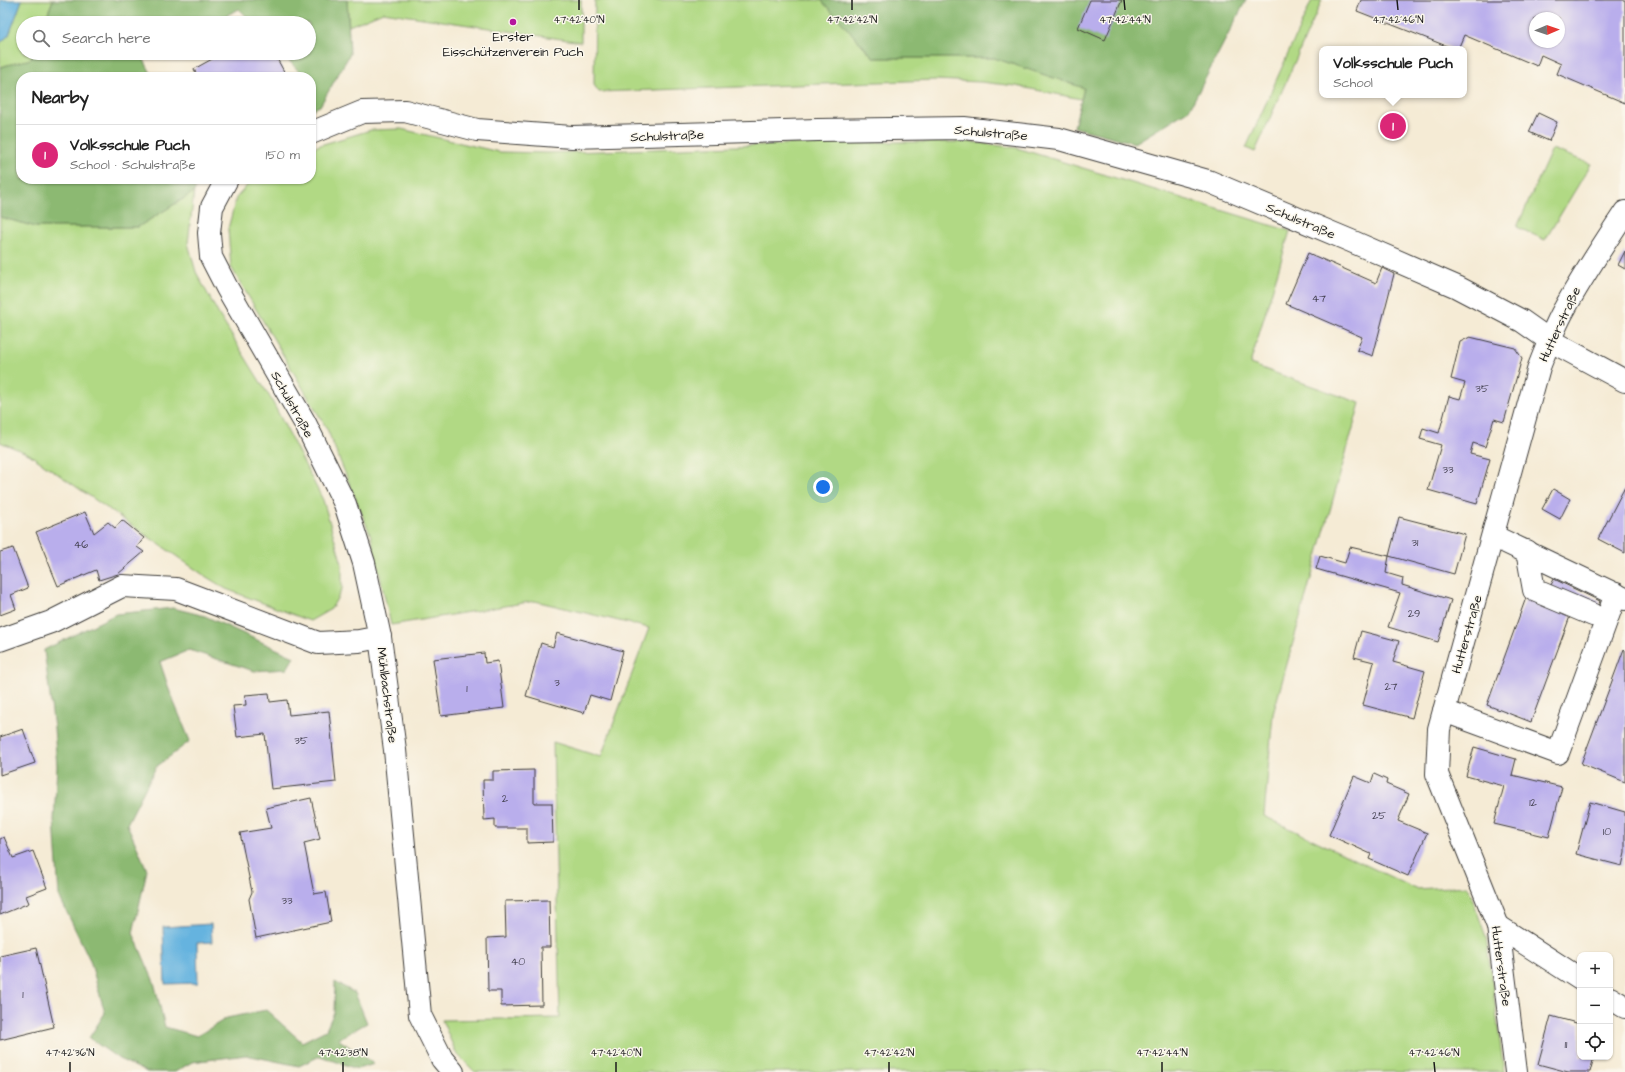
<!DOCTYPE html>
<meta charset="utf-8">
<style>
body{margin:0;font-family:"Architects Daughter",sans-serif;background:#f2f2f2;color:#222}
.controls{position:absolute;right:12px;bottom:12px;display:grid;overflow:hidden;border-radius:8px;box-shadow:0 1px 3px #0004}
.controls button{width:36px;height:36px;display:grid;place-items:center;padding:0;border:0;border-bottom:1px solid #e0e0e0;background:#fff;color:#222;font:20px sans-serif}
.compass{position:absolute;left:1529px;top:12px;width:36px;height:36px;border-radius:50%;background:#fff;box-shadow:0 1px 3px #0004;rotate:88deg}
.you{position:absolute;left:823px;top:487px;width:14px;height:14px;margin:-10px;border:3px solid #fff;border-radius:50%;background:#1a73e8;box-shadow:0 0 0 6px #1a73e833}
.badge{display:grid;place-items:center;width:26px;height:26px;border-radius:50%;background:#db2777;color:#fff;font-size:13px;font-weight:700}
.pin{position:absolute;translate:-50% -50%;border:2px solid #fff;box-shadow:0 1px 4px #0006}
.popup{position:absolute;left:1319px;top:46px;width:148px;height:52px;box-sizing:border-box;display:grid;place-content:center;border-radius:8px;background:#fff;filter:drop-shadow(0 1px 3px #0005);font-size:13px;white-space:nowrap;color:#767676}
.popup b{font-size:15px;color:#222}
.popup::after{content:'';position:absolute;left:50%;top:100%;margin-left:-8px;border:8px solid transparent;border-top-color:#fff}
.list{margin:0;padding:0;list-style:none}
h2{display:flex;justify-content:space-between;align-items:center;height:52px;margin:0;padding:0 16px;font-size:17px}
h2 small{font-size:13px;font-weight:400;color:#767676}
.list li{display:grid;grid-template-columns:26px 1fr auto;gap:12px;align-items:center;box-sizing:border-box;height:60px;padding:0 16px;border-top:1px solid #e0e0e0}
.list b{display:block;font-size:15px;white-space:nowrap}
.list p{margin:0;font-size:13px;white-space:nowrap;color:#767676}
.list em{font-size:13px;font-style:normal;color:#767676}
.icon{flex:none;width:22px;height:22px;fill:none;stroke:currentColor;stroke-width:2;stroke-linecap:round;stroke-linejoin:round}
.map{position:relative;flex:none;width:1625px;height:1072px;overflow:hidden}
.search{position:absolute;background:#fff;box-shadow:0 1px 3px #0004;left:16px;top:16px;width:300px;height:44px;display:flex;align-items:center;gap:10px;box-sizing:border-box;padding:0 14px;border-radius:22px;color:#767676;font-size:15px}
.panel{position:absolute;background:#fff;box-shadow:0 1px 3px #0004;left:16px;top:72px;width:300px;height:112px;border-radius:16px}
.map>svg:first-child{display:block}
</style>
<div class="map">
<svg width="1625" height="1072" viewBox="0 0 1625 1072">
<rect width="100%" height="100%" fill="#fbf7ec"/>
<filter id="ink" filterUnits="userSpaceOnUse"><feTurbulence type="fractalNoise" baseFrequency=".025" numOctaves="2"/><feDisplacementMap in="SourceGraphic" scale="8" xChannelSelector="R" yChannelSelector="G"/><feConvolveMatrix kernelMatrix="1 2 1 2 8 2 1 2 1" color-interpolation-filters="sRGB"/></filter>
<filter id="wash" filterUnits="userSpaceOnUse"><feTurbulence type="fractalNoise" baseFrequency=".012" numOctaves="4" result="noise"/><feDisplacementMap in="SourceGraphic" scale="16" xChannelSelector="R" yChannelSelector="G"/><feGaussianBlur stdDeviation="0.9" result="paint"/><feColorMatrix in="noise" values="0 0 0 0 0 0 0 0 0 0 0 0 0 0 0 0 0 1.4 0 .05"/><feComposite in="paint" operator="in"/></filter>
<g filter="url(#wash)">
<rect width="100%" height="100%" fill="#f5ebd5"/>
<!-- green -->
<g fill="#b1d984" stroke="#667a50">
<path d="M22 0H53L44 23H23V53H33L31 59 0 67V43L9 35Z"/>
<path d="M347 0H581V42L383 12 349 26Z"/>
<path d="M595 0H821L874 58H994L1084 88 1081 99 1016 86 981 82 935 80 599 92 594 85Z"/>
<path d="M1312 0H1322L1255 152 1246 148Z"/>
<path d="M401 129 499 152 547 153 845 142H972L1017 148 1290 231 1250 364 1360 403 1273 714 1264 816 1416 889 1468 886 1486 937 1504 1072H475L456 1053 442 1020 560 1018 553 742 601 757 649 628 535 601 391 625 371 536 327 429 231 267 228 229 236 198 253 179H311V149L320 145 371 130Z"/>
<path d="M1552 149 1591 164 1545 240 1517 227Z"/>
<path d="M194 192 188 243 196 272 219 315 271 399 323 500 342 564V590L331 609 310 621 226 589 205 576 29 454 0 442V217L36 227H138Z"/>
</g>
<!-- forest -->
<g fill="#8cb972" stroke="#546a47">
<path d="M53 0H347L350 54 320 106 311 110V86L312 85 311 77H304L282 53H309V23H253L239 9 211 23H44Z"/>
<path d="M821 0H1246L1189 110 1135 143 1074 127 1084 88 994 58H874Z"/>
<path d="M33 53H151L143 58 153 77H21V179H199L194 192 138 227H36L0 217V67L31 59Z"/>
<path d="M173 608 205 616 294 657 287 669 254 671 189 650 160 662 171 695 190 741 156 767 127 824 147 870 133 933 154 982 165 1027 197 1036 227 1018 266 1010 302 1042 326 1030 334 1012 335 982 355 993 367 1023 338 1039 374 1064 357 1069 320 1056 299 1066 246 1055 192 1062 175 1072H147L119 1059 89 1038 105 1013 90 960 59 896 54 820 57 766 54 728 44 650 116 614Z"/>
</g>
<!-- water -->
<g fill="#65b3df" stroke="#40687e">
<path d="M0 0H22L9 35 0 43Z"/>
<path d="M211 924 212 942 197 943 198 983 165 984 163 927Z"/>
</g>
<g id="blocks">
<!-- building -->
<g fill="#b9aeec" fill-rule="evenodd">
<path d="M1090 0H1122L1105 40 1078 28Z"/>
<path d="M1361 0H1625V103L1557 74 1561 64 1541 55 1537 66 1464 35 1458 49H1454L1357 11ZM1535 18H1559V42H1535Z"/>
<path d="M223 53H268L270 58 275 55 287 77H198L194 69Z"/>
<path d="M1538 113 1557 122 1549 141 1529 132Z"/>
<path d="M1625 251V269L1618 265Z"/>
<path d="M1308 253 1376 283 1382 268 1394 274 1373 356 1357 350 1362 337 1286 304Z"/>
<path d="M1470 337 1515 348 1522 358 1504 422 1494 419 1485 447 1473 443 1470 454 1490 459 1477 504 1428 490 1441 445 1420 439 1423 428 1439 433 1449 396 1460 399 1465 383 1451 379 1460 342Z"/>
<path d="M1625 487V553L1598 539Z"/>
<path d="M1553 489 1570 499 1560 519 1542 509Z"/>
<path d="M85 512 94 533 108 522 115 528 122 520 144 538 137 547 144 552 118 574 99 580 96 570 58 586 36 532Z"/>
<path d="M1399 517 1465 534 1454 574 1389 556Z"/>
<path d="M1350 547 1389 556 1386 573 1403 578 1402 585 1451 600 1438 642 1388 627 1400 593 1316 569 1320 556 1345 563Z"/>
<path d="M13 548 28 588 11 595 16 609 0 615V552Z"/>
<path d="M1554 579 1600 601 1597 609 1550 587Z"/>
<path d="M1527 595 1572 611 1531 722 1487 705Z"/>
<path d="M1361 631 1399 641 1393 662 1425 671 1412 718 1363 705 1374 662 1354 657Z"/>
<path d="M557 633 623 651 610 701 590 695 584 713 526 696 541 643 553 647Z"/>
<path d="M1624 649 1625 650V782L1581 764Z"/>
<path d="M484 653 485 663 498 661 504 708 441 716 433 659Z"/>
<path d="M269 693 270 702 287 700 289 715 329 711 336 782 271 789 265 734 237 737 233 706 246 705 245 695Z"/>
<path d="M23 729 35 763 0 775V737Z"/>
<path d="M1474 747 1516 759 1512 775 1562 787 1549 837 1494 824 1504 786 1466 776Z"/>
<path d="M534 770V803H552L553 842 527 843V828H495V819L484 820 483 780H493V771Z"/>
<path d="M1374 774 1387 780 1386 784 1409 794 1398 821 1427 833 1408 876 1369 859 1371 854 1329 835 1354 776 1371 783Z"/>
<path d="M311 798 320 839 304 843 314 894 326 892 331 922 256 938 249 899 252 892 240 833 271 828 266 808Z"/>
<path d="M1590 802 1625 812V853L1622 866 1576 854Z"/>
<path d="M4 837 13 858 33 851 47 888 26 896 29 903 0 915V839Z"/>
<path d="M549 900 550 947H541L542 1005 501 1006V991H488L487 938 506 937 505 901Z"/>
<path d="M36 948 54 1027 0 1040V956Z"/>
<path d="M1551 1016 1580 1024V1057H1594L1590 1072H1568L1538 1064Z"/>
</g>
</g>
</g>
<g filter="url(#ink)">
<use href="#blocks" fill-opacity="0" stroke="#3d3b38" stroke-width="1"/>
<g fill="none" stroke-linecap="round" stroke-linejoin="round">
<defs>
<g id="minor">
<path d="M311 133 362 112 405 111 477 130 572 137 818 130 964 128 1059 139 1208 181 1351 241 1457 287 1522 321 1549 340 1625 381"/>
<path d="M227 179 212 207 209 233 211 257 227 288 305 423 345 504 364 563 380 637 395 750 420 1015 442 1059 453 1072"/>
<path d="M1493 536 1625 599"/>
<path d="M1527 551 1534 590 1593 615"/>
<path d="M0 640 51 622 122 586 176 589 318 643 359 641 380 637"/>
<path d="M1444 711 1558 753 1616 594"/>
<path d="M1498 926 1580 979"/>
<path d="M1610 998 1625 1007"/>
<path d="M1516 1072 1498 926 1437 774 1439 729 1539 367C1547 347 1554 327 1565 308 1583 275 1604 244 1625 212"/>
</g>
</defs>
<!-- minor casing -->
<use href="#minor" stroke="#3d3b38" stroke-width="24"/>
<!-- minor -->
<use href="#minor" stroke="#fff" stroke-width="22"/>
</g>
</g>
<!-- ticks -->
<path fill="none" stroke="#1c1c1c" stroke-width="1.5" d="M579 0V10M852 0V10M1124 0 1125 10M1397 0 1398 10M70 1062V1072M343 1062V1072M616 1062V1072M889 1062V1072M1162 1062V1072M1434 1062 1435 1072"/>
<!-- markers -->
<circle fill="#b5179e" stroke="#fbf7ec" stroke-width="1.5" cx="513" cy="22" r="4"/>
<g text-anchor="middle" stroke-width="3" stroke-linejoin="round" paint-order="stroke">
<!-- number labels -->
<g font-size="11" fill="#434050">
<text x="1319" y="302">47</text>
<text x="1482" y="392">35</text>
<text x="1448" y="473">33</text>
<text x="1415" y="546">31</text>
<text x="81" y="548">46</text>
<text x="1414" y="617">29</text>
<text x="557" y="686">3</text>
<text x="1391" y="690">27</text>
<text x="467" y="692">1</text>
<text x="301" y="744">35</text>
<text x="505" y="802">2</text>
<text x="1533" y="806">12</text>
<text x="1379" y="819">25</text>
<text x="1607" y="835">10</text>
<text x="287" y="904">33</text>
<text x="518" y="965">40</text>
<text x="23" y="998">1</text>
<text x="1566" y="1048">11</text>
</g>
<!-- poi labels -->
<g font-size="13" fill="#1c1c1c" stroke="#fbf7ec">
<text x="513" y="41">Erster<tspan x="513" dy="15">Eisschützenverein Puch</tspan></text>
</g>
<!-- street labels -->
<g font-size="13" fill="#1c1c1c" stroke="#fbf7ec">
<text transform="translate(991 132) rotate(5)" y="5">Schulstraße</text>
<text transform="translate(667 135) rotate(-2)" y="5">Schulstraße</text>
<text transform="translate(1301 220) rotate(23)" y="5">Schulstraße</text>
<text transform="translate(1559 324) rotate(-65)" y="5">Hutterstraße</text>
<text transform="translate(293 404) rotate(61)" y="5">Schulstraße</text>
<text transform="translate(1466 634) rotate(-74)" y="5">Hutterstraße</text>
<text transform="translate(388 695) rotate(83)" y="5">Mühlbachstraße</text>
<text transform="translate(1502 966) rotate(82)" y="5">Hutterstraße</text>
</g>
</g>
<g font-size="10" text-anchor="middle" fill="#1c1c1c" stroke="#fbf7ec" stroke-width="3" stroke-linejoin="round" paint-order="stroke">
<text x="579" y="23">47°42'40"N</text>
<text x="852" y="23">47°42'42"N</text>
<text x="1125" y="23">47°42'44"N</text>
<text x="1398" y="23">47°42'46"N</text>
<text x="70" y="1056">47°42'36"N</text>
<text x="343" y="1056">47°42'38"N</text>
<text x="616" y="1056">47°42'40"N</text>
<text x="889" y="1056">47°42'42"N</text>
<text x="1162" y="1056">47°42'44"N</text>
<text x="1434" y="1056">47°42'46"N</text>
</g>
</svg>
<div class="controls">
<button>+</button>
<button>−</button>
<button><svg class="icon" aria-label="locate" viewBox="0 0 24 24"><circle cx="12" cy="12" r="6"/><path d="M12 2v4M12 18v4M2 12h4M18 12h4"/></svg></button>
</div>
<svg class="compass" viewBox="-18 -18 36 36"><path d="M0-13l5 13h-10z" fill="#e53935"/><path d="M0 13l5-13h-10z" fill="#767676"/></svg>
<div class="you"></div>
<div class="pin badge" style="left:1393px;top:126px">1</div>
<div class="popup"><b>Volksschule Puch</b>School</div>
<div class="search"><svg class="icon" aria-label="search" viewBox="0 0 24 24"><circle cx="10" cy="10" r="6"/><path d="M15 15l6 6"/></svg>Search here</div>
<section class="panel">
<h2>Nearby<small></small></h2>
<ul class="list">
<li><span class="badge">1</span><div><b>Volksschule Puch</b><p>School · Schulstraße</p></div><em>150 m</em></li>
</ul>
</section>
</div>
